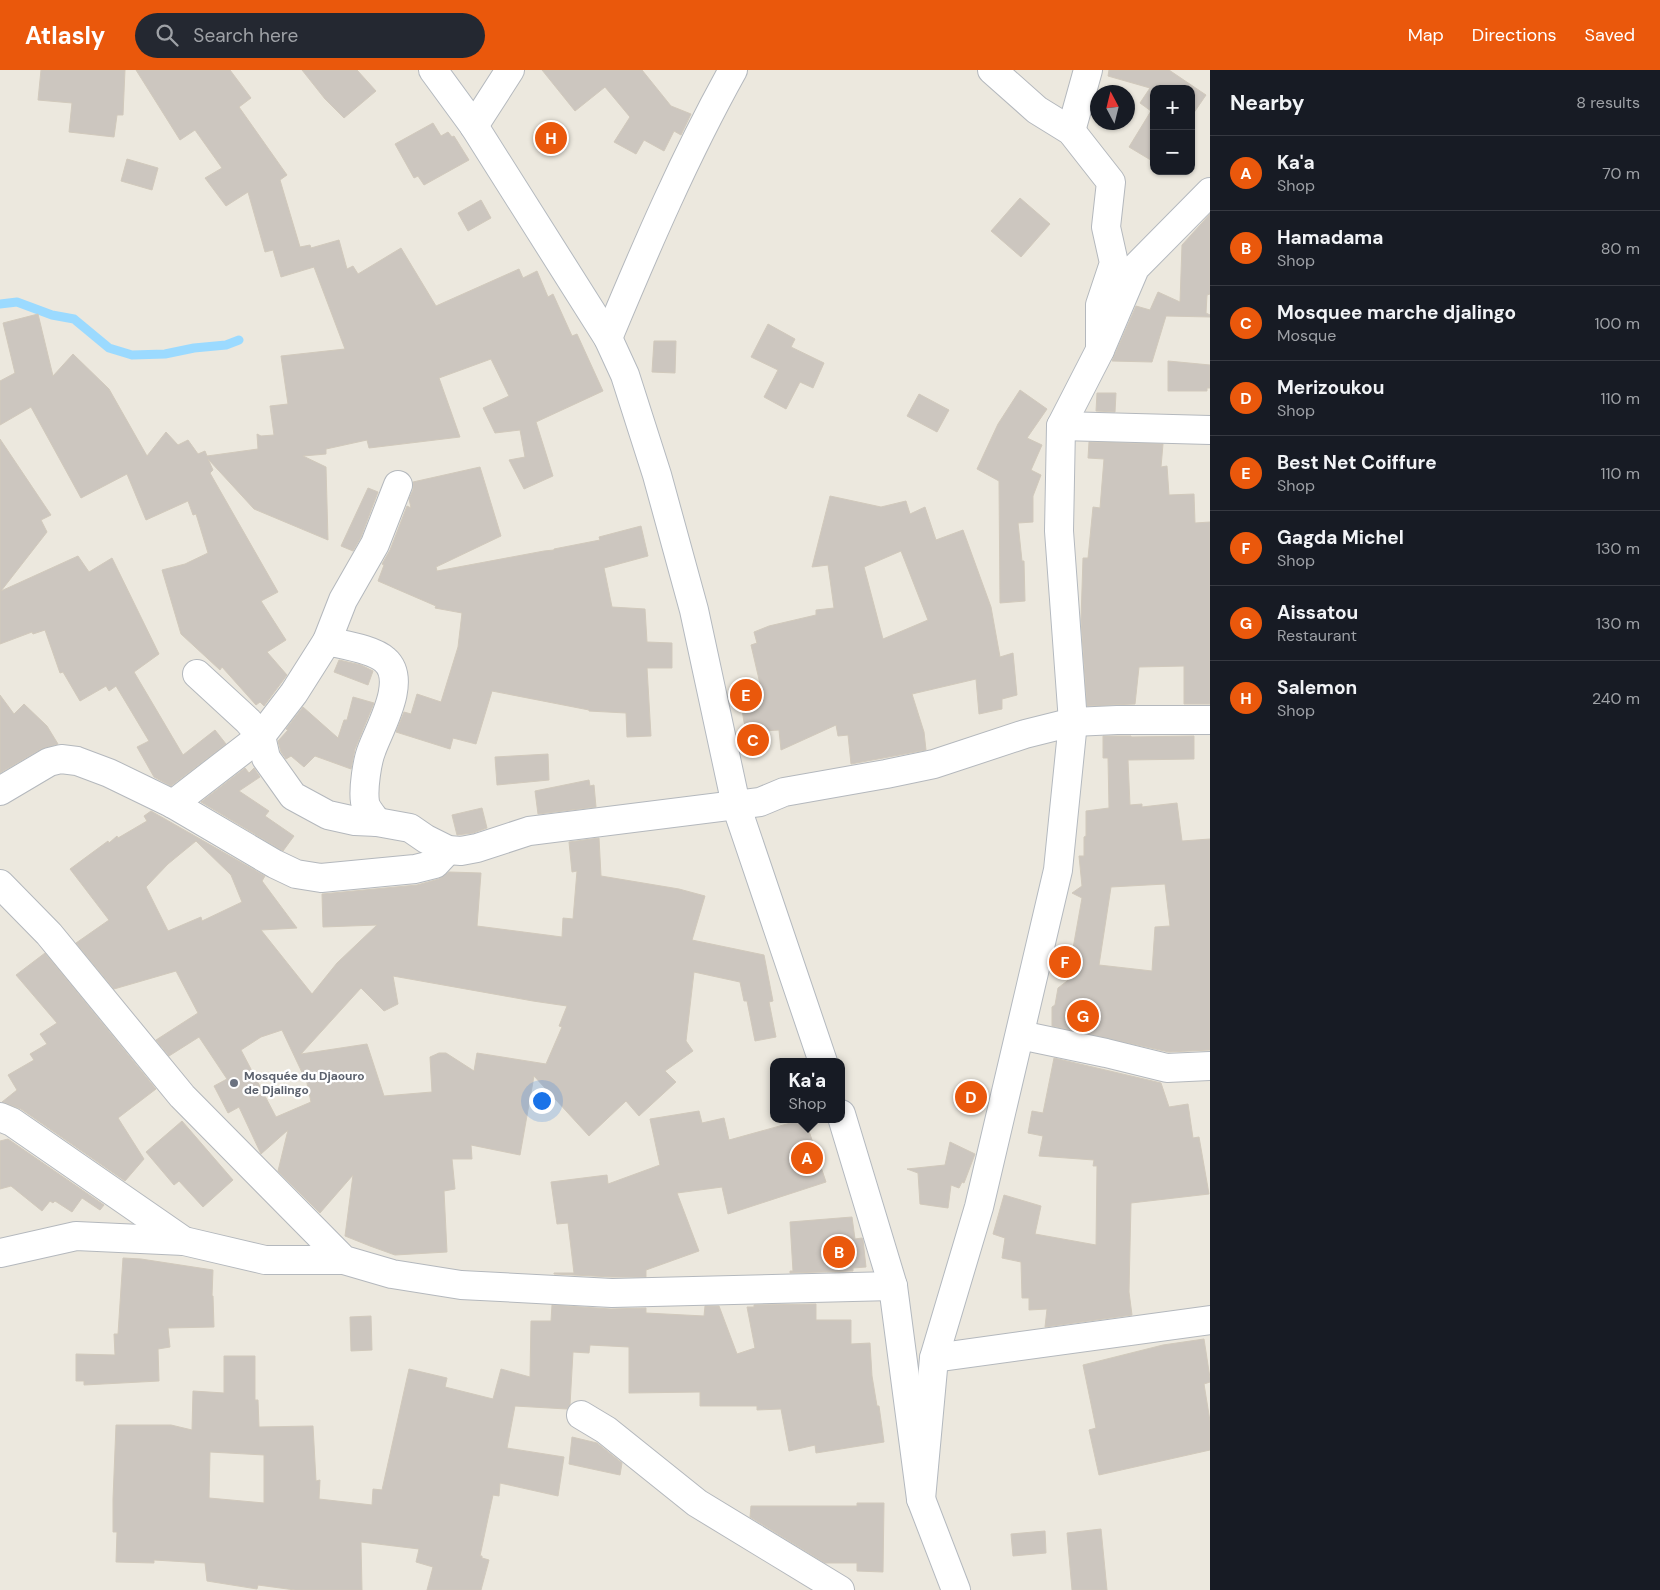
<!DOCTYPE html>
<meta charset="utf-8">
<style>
body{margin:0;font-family:"DM Sans",sans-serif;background:#242831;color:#f1f3f6}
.controls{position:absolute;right:15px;top:15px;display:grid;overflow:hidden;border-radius:10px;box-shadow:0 1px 4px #0004}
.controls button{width:45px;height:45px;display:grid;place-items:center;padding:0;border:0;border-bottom:1px solid #363941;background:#171b24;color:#f1f3f6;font:25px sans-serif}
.compass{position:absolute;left:1090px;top:15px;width:45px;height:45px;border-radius:50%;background:#171b24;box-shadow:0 1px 4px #0004;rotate:353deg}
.you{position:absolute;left:541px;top:1030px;width:18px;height:18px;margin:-12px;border:4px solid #fff;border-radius:50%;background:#1a73e8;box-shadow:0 0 0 8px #1a73e833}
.badge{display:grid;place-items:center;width:32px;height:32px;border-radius:50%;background:#ea580c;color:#fff;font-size:16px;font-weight:700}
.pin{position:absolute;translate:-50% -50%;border:2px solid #fff;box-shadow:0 1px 5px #0006}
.popup{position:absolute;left:770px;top:988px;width:75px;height:65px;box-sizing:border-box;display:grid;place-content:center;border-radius:10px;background:#171b24;filter:drop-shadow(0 1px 4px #0005);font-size:16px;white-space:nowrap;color:#9ea1a6}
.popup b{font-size:19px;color:#f1f3f6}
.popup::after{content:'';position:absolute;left:50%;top:100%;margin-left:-10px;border:10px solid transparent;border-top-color:#171b24}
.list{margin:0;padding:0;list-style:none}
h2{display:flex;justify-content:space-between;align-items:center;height:65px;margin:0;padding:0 20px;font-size:21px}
h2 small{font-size:16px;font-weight:400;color:#9ea1a6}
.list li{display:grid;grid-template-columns:32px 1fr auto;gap:15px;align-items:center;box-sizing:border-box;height:75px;padding:0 20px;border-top:1px solid #363941}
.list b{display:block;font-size:19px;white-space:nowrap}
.list p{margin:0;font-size:16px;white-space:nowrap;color:#9ea1a6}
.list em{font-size:16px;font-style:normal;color:#9ea1a6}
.icon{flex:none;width:28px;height:28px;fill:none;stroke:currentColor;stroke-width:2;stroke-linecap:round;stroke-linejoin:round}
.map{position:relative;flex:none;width:1210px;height:1520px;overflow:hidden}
header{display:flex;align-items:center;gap:30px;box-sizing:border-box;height:70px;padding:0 25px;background:#ea580c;color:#fff}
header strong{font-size:24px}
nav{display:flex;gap:28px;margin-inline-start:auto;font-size:18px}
.search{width:350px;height:45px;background:#242831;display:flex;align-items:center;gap:12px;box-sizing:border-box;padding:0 18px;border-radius:28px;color:#9ea1a6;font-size:19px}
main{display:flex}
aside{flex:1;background:#171b24}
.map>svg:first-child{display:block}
</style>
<header>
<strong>Atlasly</strong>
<div class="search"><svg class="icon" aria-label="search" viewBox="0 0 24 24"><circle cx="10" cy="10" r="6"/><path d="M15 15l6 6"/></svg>Search here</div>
<nav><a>Map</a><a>Directions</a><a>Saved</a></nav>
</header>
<main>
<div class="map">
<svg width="1210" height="1520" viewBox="0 0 1210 1520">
<rect width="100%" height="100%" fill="#ece8de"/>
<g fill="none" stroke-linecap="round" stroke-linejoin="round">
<!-- stream -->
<path stroke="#9bdaff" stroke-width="9" d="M0 234 17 232 52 245 74 249 109 278 132 285 165 284 194 278 226 275 239 270"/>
</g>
<!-- building -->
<g fill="#ccc6bf" stroke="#d1c9bc" fill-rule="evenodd">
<path d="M41 0H125L123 45H117L114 67 69 62 72 33 38 30Z"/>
<path d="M136 0H230L251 28 239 37 287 105 280 110 300 177 310 175 311 178 339 170 347 199 353 196 358 204 401 178 436 236 519 199 523 208 537 201 548 227 553 224 572 266 577 264 603 321 536 352 553 406 524 419 509 390 525 387 520 360 495 363 483 338 509 326 491 289 439 308 460 367 369 378 367 370 326 379V384L303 386 326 397 328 470 254 439 208 389 213 400 210 403 278 522 261 531 286 570 267 582 287 605 264 636 260 632 256 635 222 597 220 600 181 564 162 500 185 494 208 483 196 444 193 445 188 431 146 450 127 404 81 428 31 337 0 355V311L15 303 3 253 38 244 53 306 73 284 109 319 147 386 166 362 178 375 188 370 198 384 205 381 207 386 258 379 257 364 261 366 274 365 270 336 288 334 281 286 345 279 314 197 281 207 273 180 265 182 248 122 226 136 205 108 222 98 195 60 180 70Z"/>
<path d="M302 0H357L376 21 344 48 325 29Z"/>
<path d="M542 0H642L671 36 691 44 681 65 674 61 664 81 644 70 636 84 614 72 630 47 605 17 575 41Z"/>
<path d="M1109 0H1169L1206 25 1191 47V19H1154V92L1129 77 1151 41 1140 33 1150 18 1108 6Z"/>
<path d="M433 53 441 66 448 62 452 67 454 66 469 90 424 115 418 106 414 108 395 74Z"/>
<path d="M127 89 158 98 152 120 121 111Z"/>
<path d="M1020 128 1050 154 1021 187 991 161Z"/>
<path d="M481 130 491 148 468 161 458 143Z"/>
<path d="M1210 144V224L1207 225 1206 243 1210 245V247L1166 246 1152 292 1112 291 1136 236 1150 240 1158 222 1180 232 1182 175Z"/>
<path d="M768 254 795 269 791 277 824 293 813 318 800 312 786 339 764 327 778 300 751 287Z"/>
<path d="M654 271H676L675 303 652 302Z"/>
<path d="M1168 291 1210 295V318H1207V321H1168Z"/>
<path d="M1020 320 1047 339 1027 368 1042 375 1031 400 1041 405 1033 426V452L1018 453 1022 491H1024L1025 531 1000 533 999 411 977 399 998 354Z"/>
<path d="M1097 323H1116L1115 342 1096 341Z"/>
<path d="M919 324 949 340 937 362 907 346Z"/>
<path d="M0 369 51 445 41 450 47 462 1 521 78 486 89 502 112 488 159 584 134 602 183 685 215 660 226 674 171 716 154 707 137 677 149 671 116 616 109 621 106 616 80 631 63 602 60 603 45 560 33 564 32 562 0 574Z"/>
<path d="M1089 372 1163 374 1161 397 1167 396 1169 425 1194 424 1195 453 1210 452V634H1184V596L1139 597 1135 634 1087 636 1081 550 1083 488H1088L1093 437 1100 438 1104 389 1088 388Z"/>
<path d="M480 397 501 466 436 497 437 501 544 481 554 480V479L600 470 599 467 641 456 648 486 604 498 612 537 645 539 647 572 672 573V598H647L651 666 627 667 626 643 589 641V640L492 621 476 674 453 668 450 679 396 662 404 642 411 644 417 624 441 632 458 577 462 543 435 538 436 536 378 511 384 495 382 494 390 480 407 436 411 438 409 429 413 420V412Z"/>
<path d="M368 418 378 422 361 467 353 481 341 476Z"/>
<path d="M830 426 881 437 906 431 910 444 925 437 936 470 963 460 991 537 1000 587 1013 583 1017 625 1002 629V639L979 644 976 609 912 624 924 662 926 680 851 694 848 665 838 666 836 655 781 680 779 660 748 662 744 652 739 621 761 618 751 575 757 573 754 562 769 556 816 545V540L834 538 828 495 812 497ZM901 481 928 550 883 569 864 497Z"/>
<path d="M339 590 361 595 373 601 368 615 334 602Z"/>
<path d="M0 625 14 644 24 634 47 656 58 674 41 679 0 703Z"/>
<path d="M353 627 374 633 355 679 351 699 315 686 304 697 291 686 286 689 281 682 278 671 288 660 286 659 303 637 338 668 344 650H347Z"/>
<path d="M1103 666H1131V667L1194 666V689L1128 690 1130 735 1142 734V737L1177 733 1182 771 1210 769V980L1169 982 1052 956V937L1055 935 1058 918 1071 908 1072 884 1082 828 1072 823 1082 816 1079 786H1084V767L1086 766V741L1109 738 1108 688H1103ZM1165 814 1170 856 1155 857 1152 901 1099 895 1111 817Z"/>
<path d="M548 684 549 710 497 715 495 687Z"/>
<path d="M245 698 249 703 254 698 260 707 239 721 269 741 265 746 294 766 283 781 201 732Z"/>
<path d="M589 710 590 716 594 715 596 737 538 744 535 721Z"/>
<path d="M482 738 487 758 473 763 457 765 452 745Z"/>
<path d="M151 741 265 806 262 811 297 858 261 860 312 924 337 893 377 855 323 857 322 824 417 815 439 809 449 802 481 803 477 856 562 867 563 848 573 849 577 801 572 802 569 772 599 768 601 806 679 819 705 826 692 870 764 885 773 931 769 932 776 967 755 971 747 931H744L740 912 694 902 686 971 693 981 665 1001 676 1012 639 1046 626 1031 589 1066 534 1006 520 1085 471 1075 472 1089H452L455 1119 444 1121 447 1182 395 1185 370 1176 345 1166 353 1105 320 1143 278 1101 288 1060 261 1084 239 1037 228 1043 214 1016 227 1009 199 967 169 986 156 970 198 943 176 901 114 919 76 873 109 850 70 799 108 771 109 773 117 766 118 768 147 751 144 746ZM196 771 231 805 242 832 202 851 201 847 168 861 146 817 168 794ZM393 906 533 931 567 936 559 956 562 957 546 994 477 983 474 1001 446 983H439L430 987 432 1022 384 1026 367 974 301 984 361 918 384 941 398 934ZM282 960 307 1013 311 1032 276 1047 241 980 261 967Z"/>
<path d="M45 883 156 1019 118 1048 144 1089 125 1111 21 1039 2 1032 17 1020 8 1005 34 990 30 984 47 974 40 964 57 953 16 905Z"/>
<path d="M1054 988 1161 1013 1169 1037 1188 1034 1193 1068 1199 1067 1209 1124 1131 1133 1129 1222 1132 1245 1045 1257 1047 1239 1029 1240V1228H1022L1021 1192 1002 1188 1005 1168 993 1164 1004 1125 1041 1136 1035 1164 1096 1175 1097 1096H1093L1094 1090 1039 1086 1043 1066 1028 1063 1032 1041 1043 1043Z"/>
<path d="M699 1041 702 1053 724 1048 729 1070 805 1049 826 1112 728 1144 722 1117 677 1123 699 1181 646 1200V1207H612L554 1204V1203H574L568 1153 557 1154 551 1112 607 1105 608 1114 660 1095 650 1049Z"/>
<path d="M182 1051 233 1110 203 1137 179 1111 174 1115 146 1082Z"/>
<path d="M8 1069 104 1135 100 1140 82 1128 72 1142 55 1131 53 1133 50 1131 42 1141 11 1116 0 1119V1071Z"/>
<path d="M950 1072 975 1084 964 1113 962 1112 959 1118 951 1115 948 1138 920 1134 918 1103 907 1099 945 1095Z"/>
<path d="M852 1147 855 1169 862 1168 863 1170 866 1197 853 1198V1201L790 1203V1201H793L790 1152Z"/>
<path d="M123 1188 141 1189 213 1200 212 1226H213L214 1257 168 1258 170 1277 158 1279 159 1311 84 1315V1311H76V1284L115 1285 114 1264H118Z"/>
<path d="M816 1234V1250H851V1274L870 1273 872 1306 877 1336H879L884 1372 816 1383 815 1375 789 1381 781 1339 757 1340V1336H700V1322L629 1323V1277L590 1275 589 1283 573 1282 570 1335 567 1339 515 1336 507 1378 564 1387 558 1426 500 1413 499 1426 493 1425 480 1486H482V1488L489 1490 481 1520H427L433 1497 416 1492 419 1479 361 1472 362 1520H295L258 1515 257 1519 207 1511 205 1493 154 1490V1493L116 1492 117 1462H113V1429L116 1355H171L192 1360 193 1321 224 1323V1286H255V1330H258L259 1357 313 1356 316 1411 320 1410 319 1429 372 1435 373 1419 382 1420 409 1299 447 1308 445 1317 493 1329 501 1299 530 1307 531 1251H551L552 1235 611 1239 646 1238V1243L704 1246 705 1236H719L737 1284 755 1278 747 1237H754V1235ZM210 1382 264 1385V1433L209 1428Z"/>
<path d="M371 1246 372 1280 351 1281 350 1247Z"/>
<path d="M1204 1269 1210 1308V1312L1204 1314 1210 1351V1380L1099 1405 1089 1360 1096 1358 1083 1295 1163 1275Z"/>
<path d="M572 1367 597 1373 622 1393 620 1405 569 1394Z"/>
<path d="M857 1433H884L883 1502 857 1501V1493H825L750 1447 751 1436H857Z"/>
<path d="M1101 1459 1107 1520H1072L1067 1463Z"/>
<path d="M1045 1461 1046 1483 1013 1486 1011 1464Z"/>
</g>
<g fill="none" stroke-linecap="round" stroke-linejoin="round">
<defs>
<g id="street">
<path d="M992 0 1037 40 1071 61 1111 112 1106 157 1114 193 1100 235V280"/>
<path d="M474 56 510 0"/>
<path d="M1071 61 1088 0"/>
<path d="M608 268C646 177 685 86 733 0"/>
<path d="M1061 356 1210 360"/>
<path d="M197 604 248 651 261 666 266 688 293 726 328 745 355 751 377 752 410 758 426 769 448 780 461 781 477 778 529 761 760 732 784 722 886 704 934 694 1025 664 1073 652 1117 650H1210"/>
<path d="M0 721 49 692 61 689 77 691 109 703 173 734 275 794 296 804 321 808 415 799 435 794 448 780"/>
<path d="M173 734 261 666 294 623 327 571"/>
<path d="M377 752C373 746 366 739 365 732 363 719 367 691 372 679 380 657 408 610 385 590 373 579 343 575 327 571L343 530 375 474 398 415"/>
<path d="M0 814 49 864 182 1026 344 1190 392 1204 461 1215 612 1223 893 1216"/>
<path d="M1020 965 1106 983 1167 998 1210 996"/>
<path d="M0 1047 12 1052 184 1171 265 1190H344"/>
<path d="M0 1183 76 1166 184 1171"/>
<path d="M934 1288 1210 1250"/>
<path d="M581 1345 606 1360 697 1433 840 1520"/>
</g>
<g id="secondary">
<path d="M433 0 474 56 608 268 625 305 657 405 694 540 736 735 823 992"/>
<path d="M841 1044 893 1216 921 1429 956 1520"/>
<path d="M921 1429 934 1288 979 1137 1058 800 1073 652 1059 461 1061 356 1100 280 1135 198 1210 122"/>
</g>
</defs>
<!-- street casing -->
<use href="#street" stroke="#b4b8bd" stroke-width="30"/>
<!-- secondary casing -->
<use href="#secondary" stroke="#b4b9bf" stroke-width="30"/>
<!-- street -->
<use href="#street" stroke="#fff" stroke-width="28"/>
<!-- secondary -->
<use href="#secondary" stroke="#fff" stroke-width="28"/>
</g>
<!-- markers -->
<circle fill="#6b7280" stroke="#fff" stroke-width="2" cx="234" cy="1013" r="5"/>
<g text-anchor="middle" stroke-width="4.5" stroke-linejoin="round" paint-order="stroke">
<!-- worship labels -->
<g font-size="12" font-weight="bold" fill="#5b616d" stroke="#fff" text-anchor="start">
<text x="244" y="1010">Mosquée du Djaouro<tspan x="244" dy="14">de Djalingo</tspan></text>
</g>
</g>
</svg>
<div class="controls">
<button>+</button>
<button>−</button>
</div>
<svg class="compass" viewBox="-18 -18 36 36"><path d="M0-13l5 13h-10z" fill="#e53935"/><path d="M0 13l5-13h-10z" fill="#9ea1a6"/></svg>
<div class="you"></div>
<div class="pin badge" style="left:807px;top:1088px">A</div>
<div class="popup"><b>Ka'a</b>Shop</div>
<div class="pin badge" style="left:839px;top:1182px">B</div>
<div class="pin badge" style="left:753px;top:670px">C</div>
<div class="pin badge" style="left:971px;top:1027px">D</div>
<div class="pin badge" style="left:746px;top:625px">E</div>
<div class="pin badge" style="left:1065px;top:892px">F</div>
<div class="pin badge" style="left:1083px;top:946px">G</div>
<div class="pin badge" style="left:551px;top:68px">H</div>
</div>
<aside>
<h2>Nearby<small>8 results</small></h2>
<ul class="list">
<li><span class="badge">A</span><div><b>Ka'a</b><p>Shop</p></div><em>70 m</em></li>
<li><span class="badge">B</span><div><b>Hamadama</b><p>Shop</p></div><em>80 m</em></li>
<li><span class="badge">C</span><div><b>Mosquee marche djalingo</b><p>Mosque</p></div><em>100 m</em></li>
<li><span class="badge">D</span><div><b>Merizoukou</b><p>Shop</p></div><em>110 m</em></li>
<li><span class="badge">E</span><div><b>Best Net Coiffure</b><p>Shop</p></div><em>110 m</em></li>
<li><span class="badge">F</span><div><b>Gagda Michel</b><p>Shop</p></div><em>130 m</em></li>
<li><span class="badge">G</span><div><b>Aissatou</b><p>Restaurant</p></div><em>130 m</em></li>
<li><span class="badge">H</span><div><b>Salemon</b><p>Shop</p></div><em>240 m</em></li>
</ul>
</aside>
</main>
